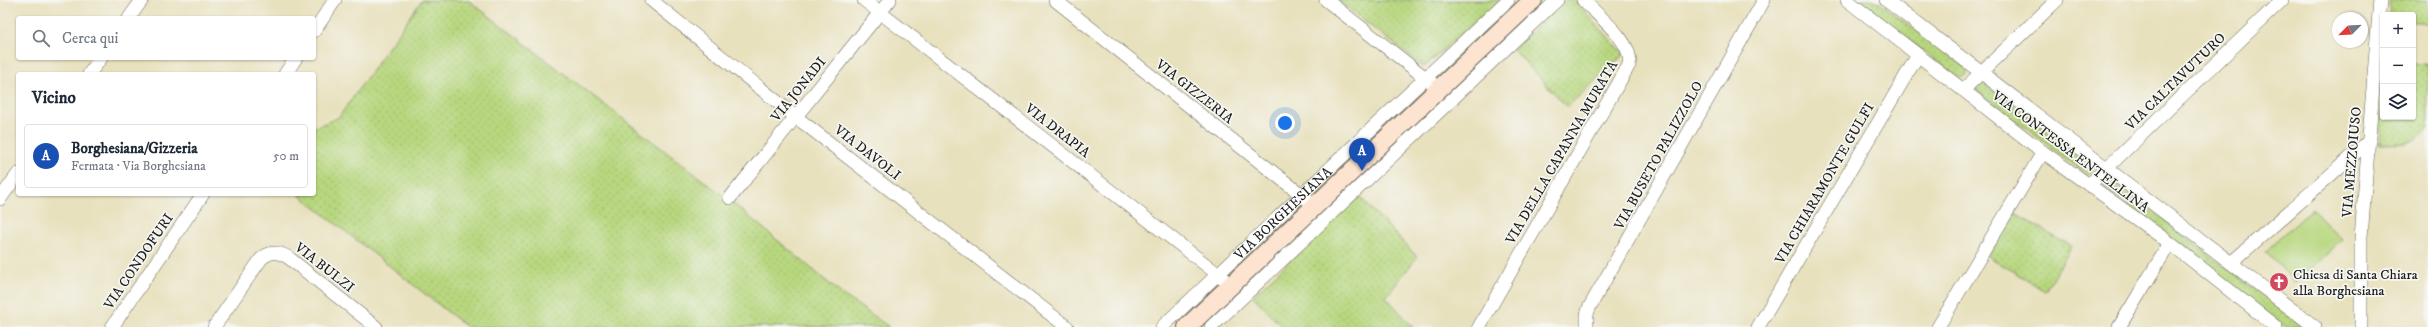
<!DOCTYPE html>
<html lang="it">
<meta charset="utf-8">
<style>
body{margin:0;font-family:"IM FELL DW Pica",serif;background:#f2f2f3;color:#1f2937}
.controls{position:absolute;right:12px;top:12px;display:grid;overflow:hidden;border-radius:4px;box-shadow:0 1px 3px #0004}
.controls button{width:36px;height:36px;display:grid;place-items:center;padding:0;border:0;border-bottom:1px solid #e0e1e3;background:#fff;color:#1f2937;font:20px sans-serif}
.compass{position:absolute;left:2332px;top:12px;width:36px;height:36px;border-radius:50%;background:#fff;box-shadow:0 1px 3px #0004;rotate:246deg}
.you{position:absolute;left:1285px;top:123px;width:14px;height:14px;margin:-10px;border:3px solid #fff;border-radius:50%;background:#1a73e8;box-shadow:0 0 0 6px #1a73e833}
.badge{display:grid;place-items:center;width:26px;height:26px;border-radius:50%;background:#b45309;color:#fff;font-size:13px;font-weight:700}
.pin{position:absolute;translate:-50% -33px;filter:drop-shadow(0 1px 2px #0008)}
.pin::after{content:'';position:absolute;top:21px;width:14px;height:12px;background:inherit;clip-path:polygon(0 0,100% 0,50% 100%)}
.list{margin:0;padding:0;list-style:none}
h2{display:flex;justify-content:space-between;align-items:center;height:52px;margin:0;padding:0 16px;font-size:17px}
h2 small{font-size:13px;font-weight:400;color:#747a83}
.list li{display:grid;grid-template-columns:26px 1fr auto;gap:12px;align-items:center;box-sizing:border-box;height:64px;margin:0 8px 8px;padding:0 8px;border:1px solid #e0e1e3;border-radius:4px}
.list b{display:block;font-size:15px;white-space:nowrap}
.list p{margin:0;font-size:13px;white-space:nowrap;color:#747a83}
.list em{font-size:13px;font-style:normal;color:#747a83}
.icon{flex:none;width:22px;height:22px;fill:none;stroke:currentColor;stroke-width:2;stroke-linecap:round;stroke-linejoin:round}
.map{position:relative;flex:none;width:2428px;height:327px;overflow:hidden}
.search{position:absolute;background:#fff;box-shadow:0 1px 3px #0004;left:16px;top:16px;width:300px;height:44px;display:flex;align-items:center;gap:10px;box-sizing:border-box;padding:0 14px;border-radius:4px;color:#747a83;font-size:15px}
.panel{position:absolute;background:#fff;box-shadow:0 1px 3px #0004;left:16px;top:72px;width:300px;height:124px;border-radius:4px}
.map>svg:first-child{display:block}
</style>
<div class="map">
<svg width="2428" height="327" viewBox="0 0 2428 327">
<defs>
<pattern id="grass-dots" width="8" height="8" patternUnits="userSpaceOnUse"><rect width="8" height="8" fill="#b7d77e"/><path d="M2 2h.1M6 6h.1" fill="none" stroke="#9db86c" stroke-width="1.8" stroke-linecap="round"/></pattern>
</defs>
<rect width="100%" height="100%" fill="#f6f6f2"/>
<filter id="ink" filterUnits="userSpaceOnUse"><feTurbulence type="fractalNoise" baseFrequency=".025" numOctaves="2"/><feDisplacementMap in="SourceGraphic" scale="8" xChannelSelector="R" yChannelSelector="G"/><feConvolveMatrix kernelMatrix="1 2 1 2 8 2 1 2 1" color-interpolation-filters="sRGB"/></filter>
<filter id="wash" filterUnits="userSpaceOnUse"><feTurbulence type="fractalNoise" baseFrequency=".012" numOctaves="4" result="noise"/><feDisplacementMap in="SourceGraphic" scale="16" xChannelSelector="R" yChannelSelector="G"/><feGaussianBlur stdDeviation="0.9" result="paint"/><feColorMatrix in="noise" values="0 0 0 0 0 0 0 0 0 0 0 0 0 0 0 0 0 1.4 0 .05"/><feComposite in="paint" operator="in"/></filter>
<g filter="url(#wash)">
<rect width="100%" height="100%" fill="#e8e1bd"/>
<!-- grass -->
<g fill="url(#grass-dots)" stroke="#6a7a4d">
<path d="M422 0H468L734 204 843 295 889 327H467L298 194H314V128L339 117Z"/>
<path d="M1337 0H1500L1424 67Z"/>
<path d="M1565 0H1574L1624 54 1567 107 1513 49Z"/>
<path d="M1856 0H1875L1966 68 1967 75 1962 78 1958 77Z"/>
<path d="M2390 0H2428V23H2413V15H2389Z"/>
<path d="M2413 64H2428V128C2413 147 2402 143 2379 144L2382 95 2383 117H2413Z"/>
<path d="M1981 81 2093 166V171L2088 174 2084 172 1979 93 1974 87Z"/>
<path d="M2110 178 2303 327H2284L2105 188 2102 181 2104 179Z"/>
<path d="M1358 195 1417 257 1386 297 1413 327H1282L1253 296Z"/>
<path d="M2014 212 2071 247 2045 291 1988 256Z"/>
</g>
<!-- garden -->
<path fill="#b7d77e" stroke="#6a7a4d" d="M2312 208 2342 240 2295 283 2266 251Z"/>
</g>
<g filter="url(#ink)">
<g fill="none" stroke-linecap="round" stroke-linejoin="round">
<defs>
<g id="street">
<path d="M651 0 796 117 1067 327"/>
<path d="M864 0 1223 278"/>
<path d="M1055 0 1308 200"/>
<path d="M1326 0 1432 83"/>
<path d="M1847 0 2043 152 2170 243 2276 327"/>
<path d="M1886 0 2315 327"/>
<path d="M129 18 142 0"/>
<path d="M314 31 335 0"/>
<path d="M89 74 101 58"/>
<path d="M285 74 296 58"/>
<path d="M1963 90 2057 0"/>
<path d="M2089 185 2282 0"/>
<path d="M730 198 890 0"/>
<path d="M0 199 18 174"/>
<path d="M2231 263 2369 141"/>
<path d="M112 327 203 194"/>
<path d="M214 327 261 259C270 251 278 251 289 258L376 327"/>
<path id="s1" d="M1162 327 1508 0"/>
<path d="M1211 327 1557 0"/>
<path d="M1479 327 1629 65C1635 43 1597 15 1583 0"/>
<path d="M1587 327V315L1589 308 1764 0"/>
<path d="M1758 327 1918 55"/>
<path d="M1938 327 2043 152"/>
<path d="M2119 327 2170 243"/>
<path d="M2361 327V237L2380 0"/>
</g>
<path id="secondary" d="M1187 327 1533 0"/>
</defs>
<!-- street casing -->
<use href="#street" stroke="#636154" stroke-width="14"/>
<!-- secondary casing -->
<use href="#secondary" stroke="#636154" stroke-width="20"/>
<!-- street -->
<use href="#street" stroke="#fff" stroke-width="13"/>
<!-- secondary -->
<use href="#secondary" stroke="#fde4d1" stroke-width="18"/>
</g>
</g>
<!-- icons -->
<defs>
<symbol id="church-disc" viewBox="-11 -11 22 22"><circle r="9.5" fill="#d1495b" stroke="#f6f6f2"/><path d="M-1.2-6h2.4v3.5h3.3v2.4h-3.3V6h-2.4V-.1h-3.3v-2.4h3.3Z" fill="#fff"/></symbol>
</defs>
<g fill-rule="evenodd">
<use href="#church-disc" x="2268" y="271" width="22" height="22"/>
</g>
<g text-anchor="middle" stroke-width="3.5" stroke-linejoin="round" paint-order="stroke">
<!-- street labels -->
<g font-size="14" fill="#1c1c1c" stroke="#f6f6f2">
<text transform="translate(2175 81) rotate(-44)" y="5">VIA CALTAVUTURO</text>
<text transform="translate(798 89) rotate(-51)" y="5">VIA JONADI</text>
<text transform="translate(1195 91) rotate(38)" y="5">VIA GIZZERIA</text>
<text transform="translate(1058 130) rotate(38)" y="5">VIA DRAPIA</text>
<text transform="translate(2071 151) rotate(37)" y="5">VIA CONTESSA ENTELLINA</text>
<text transform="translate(868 152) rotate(38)" y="5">VIA DAVOLI</text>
<text transform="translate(1561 152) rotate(-60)" y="5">VIA DELLA CAPANNA MURATA</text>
<text transform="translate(1658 155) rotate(-61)" y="5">VIA BUSETO PALIZZOLO</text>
<text transform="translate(2351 162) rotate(-85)" y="5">VIA MEZZOIUSO</text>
<text transform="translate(1824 183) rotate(-60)" y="5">VIA CHIARAMONTE GULFI</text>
<text dy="5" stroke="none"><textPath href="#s1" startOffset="166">VIA BORGHESIANA</textPath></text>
<text transform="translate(138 261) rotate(-56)" y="5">VIA CONDOFURI</text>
<text transform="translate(325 267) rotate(38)" y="5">VIA BULZI</text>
</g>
<!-- poi labels -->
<g font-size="14" fill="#1c1c1c" stroke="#f6f6f2" text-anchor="start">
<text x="2293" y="279">Chiesa di Santa Chiara<tspan x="2293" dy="16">alla Borghesiana</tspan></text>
</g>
</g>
</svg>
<div class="controls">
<button>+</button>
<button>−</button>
<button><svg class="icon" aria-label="layers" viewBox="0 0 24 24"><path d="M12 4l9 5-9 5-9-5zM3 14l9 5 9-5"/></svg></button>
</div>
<svg class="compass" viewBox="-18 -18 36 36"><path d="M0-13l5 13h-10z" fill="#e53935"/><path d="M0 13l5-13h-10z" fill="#747a83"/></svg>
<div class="you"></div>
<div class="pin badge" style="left:1362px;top:171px;background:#1a4fb4">A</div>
<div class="search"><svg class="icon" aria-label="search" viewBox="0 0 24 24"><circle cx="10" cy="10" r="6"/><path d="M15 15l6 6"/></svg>Cerca qui</div>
<section class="panel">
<h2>Vicino<small></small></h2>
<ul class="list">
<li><span class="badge" style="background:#1a4fb4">A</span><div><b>Borghesiana/Gizzeria</b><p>Fermata · Via Borghesiana</p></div><em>50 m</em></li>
</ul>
</section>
</div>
